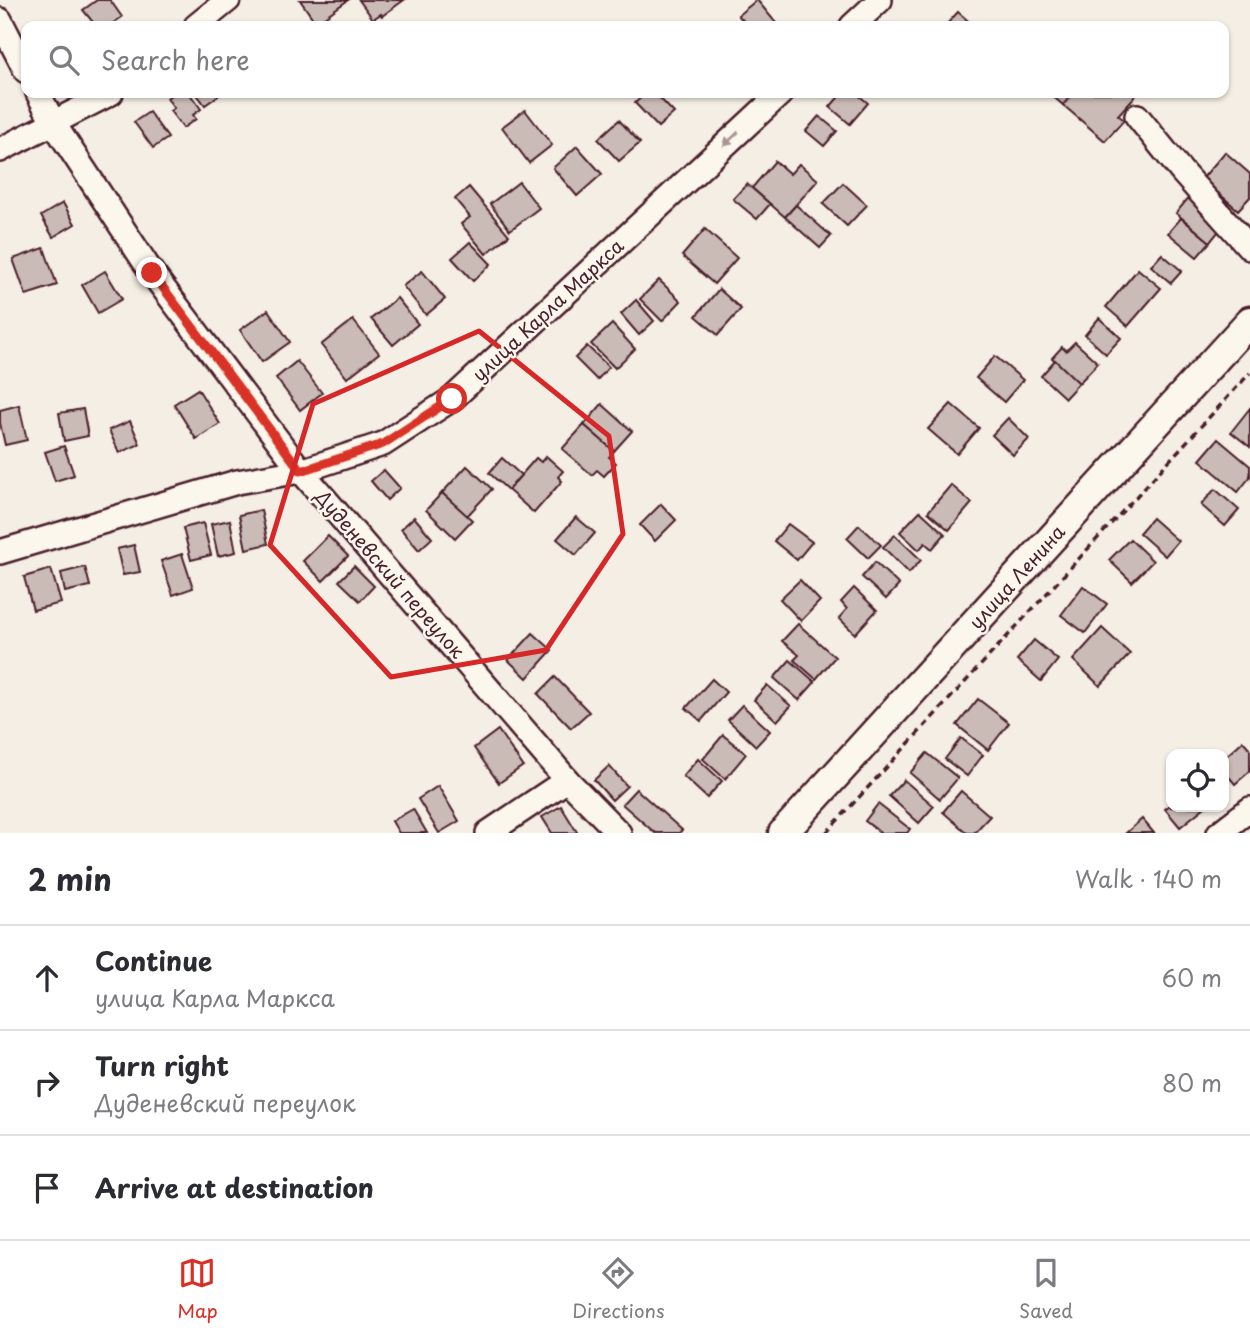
<!DOCTYPE html>
<meta charset="utf-8">
<style>
body{margin:0;font-family:"Playpen Sans",sans-serif;background:#f2f2f3;color:#2b2b33}
.controls{position:absolute;right:21px;bottom:21px;display:grid;overflow:hidden;border-radius:14px;box-shadow:0 2px 5px #0004}
.controls button{width:63px;height:63px;display:grid;place-items:center;padding:0;border:0;border-bottom:2px solid #e1e1e2;background:#fff;color:#2b2b33;font:35px sans-serif}
.stop{position:absolute;width:21px;height:21px;margin:-16px;border:5px solid #d93025;border-radius:50%;background:#fff}
.stop.end{background:#d93025;border-color:#fff;box-shadow:0 2px 7px #0008}
.list{margin:0;padding:0;list-style:none}
h2{display:flex;justify-content:space-between;align-items:center;height:91px;margin:0;padding:0 28px;font-size:30px}
h2 small{font-size:23px;font-weight:400;color:#7c7c81}
.list li{display:grid;grid-template-columns:46px 1fr auto;gap:21px;align-items:center;box-sizing:border-box;height:105px;padding:0 28px;border-top:2px solid #e1e1e2}
.list b{display:block;font-size:26px;white-space:nowrap}
.list p{margin:0;font-size:23px;white-space:nowrap;color:#7c7c81}
.list em{font-size:23px;font-style:normal;color:#7c7c81}
.icon{flex:none;width:38px;height:38px;fill:none;stroke:currentColor;stroke-width:2;stroke-linecap:round;stroke-linejoin:round}
.map{position:relative;flex:none;width:1250px;height:833px;overflow:hidden}
.search{position:absolute;background:#fff;box-shadow:0 2px 5px #0004;left:21px;right:21px;top:21px;height:77px;display:flex;align-items:center;gap:18px;box-sizing:border-box;padding:0 24px;border-radius:14px;color:#7c7c81;font-size:26px}
.sheet{height:406px;background:#fff}
nav{display:flex;justify-content:space-around;align-items:center;box-sizing:border-box;height:98px;border-top:2px solid #e1e1e2;background:#fff;font-size:19px;color:#7c7c81}
nav a{display:grid;justify-items:center;gap:4px}
nav .on{color:#d93025}
.map>svg:first-child{display:block}
</style>
<div class="map">
<svg width="1250" height="833" viewBox="0 0 1250 833">
<rect width="100%" height="100%" fill="#f4eee4"/>
<filter id="ink" filterUnits="userSpaceOnUse"><feTurbulence type="fractalNoise" baseFrequency=".0143" numOctaves="2"/><feDisplacementMap in="SourceGraphic" scale="14" xChannelSelector="R" yChannelSelector="G"/><feConvolveMatrix kernelMatrix="1 2 1 2 8 2 1 2 1" color-interpolation-filters="sRGB"/></filter>
<g filter="url(#ink)">
<!-- building -->
<g fill="#cabbb6" stroke="#4a1f2b" stroke-width="2">
<path d="M97 0H110L122 17 109 26H96L83 10Z"/>
<path d="M300 0H348L316 23Z"/>
<path d="M359 0H404L382 16 381 14 373 19Z"/>
<path d="M757 0 776 23 772 26H748L738 15Z"/>
<path d="M958 12 974 26H945Z"/>
<path d="M174 93H189L201 109 193 115 196 119 183 128 170 111 174 108 167 98Z"/>
<path d="M196 93H222L205 105Z"/>
<path d="M646 93H655L674 113 658 127 635 103Z"/>
<path d="M842 93H856L868 103 850 124 830 107Z"/>
<path d="M1049 93H1074L1063 105Z"/>
<path d="M1074 93H1138L1118 115 1124 120 1105 141 1063 105Z"/>
<path d="M525 110 552 145 529 163 502 127Z"/>
<path d="M149 112 168 138 153 148 134 122Z"/>
<path d="M819 116 837 131 824 146 806 131Z"/>
<path d="M619 120 640 143 619 161 598 139Z"/>
<path d="M577 146 602 174 577 196 553 168Z"/>
<path d="M1225 152 1250 174V197L1238 210 1202 179Z"/>
<path d="M775 161 790 174 799 164 818 180 785 217 752 188Z"/>
<path d="M519 182 539 208 510 230 490 204Z"/>
<path d="M843 183 867 205 847 226 823 204Z"/>
<path d="M747 184 770 204 757 219 733 199Z"/>
<path d="M469 187 509 235 486 254 461 224 470 217 455 199Z"/>
<path d="M1189 197 1223 226 1210 242 1176 213Z"/>
<path d="M63 203 75 224 53 237 41 216Z"/>
<path d="M796 205 831 236 820 248 785 217Z"/>
<path d="M1181 218 1210 242 1197 257 1168 233Z"/>
<path d="M705 229 737 258 714 284 682 256Z"/>
<path d="M470 242 491 264 473 281 452 258Z"/>
<path d="M44 248 57 285 26 295 13 259Z"/>
<path d="M1162 254 1182 271 1171 283 1151 266Z"/>
<path d="M1138 269 1161 288 1128 326 1106 307Z"/>
<path d="M105 271 122 299 98 313 82 285Z"/>
<path d="M422 271 445 299 426 315 403 286Z"/>
<path d="M659 280 681 301 662 321 640 299Z"/>
<path d="M719 289 741 309 718 335 696 316Z"/>
<path d="M397 298 418 324 393 345 371 319Z"/>
<path d="M636 300 654 321 639 335 621 314Z"/>
<path d="M268 310 290 342 262 362 240 330Z"/>
<path d="M1099 318 1121 338 1106 354 1085 335Z"/>
<path d="M353 320 379 353 347 378 321 345Z"/>
<path d="M612 324 635 349 615 368 591 344Z"/>
<path d="M1075 342 1098 363 1079 383 1052 358 1062 347 1066 351Z"/>
<path d="M587 346 609 367 597 380 575 358Z"/>
<path d="M995 356 1023 380 1004 402 976 378Z"/>
<path d="M1055 360 1079 383 1065 398 1041 376Z"/>
<path d="M297 361 322 393 300 410 276 378Z"/>
<path d="M198 389 220 424 196 439 174 404Z"/>
<path d="M602 404 632 431 614 451 584 425Z"/>
<path d="M951 404 979 428 957 454 928 429Z"/>
<path d="M19 405 27 440 5 445 0 423V410Z"/>
<path d="M1250 408V447L1231 432Z"/>
<path d="M83 409 88 436 64 441 59 413Z"/>
<path d="M1008 418 1029 439 1013 455 992 435Z"/>
<path d="M130 421 140 444 119 453 109 430Z"/>
<path d="M584 425 614 451 609 457 616 463 604 476 597 470 592 475 562 449Z"/>
<path d="M1218 439 1250 466V477L1238 492 1200 460Z"/>
<path d="M64 446 74 475 55 481 45 452Z"/>
<path d="M546 456 563 471 558 477 562 481 534 513 508 490 536 458 541 462Z"/>
<path d="M502 458 521 475 508 490 489 473Z"/>
<path d="M467 466 492 489 467 516 442 493Z"/>
<path d="M384 470 400 488 387 500 371 481Z"/>
<path d="M951 485 972 503 949 530 928 512Z"/>
<path d="M1215 489 1239 510 1225 526 1201 505Z"/>
<path d="M442 493 472 520 455 538 426 510Z"/>
<path d="M661 504 676 520 655 541 640 525Z"/>
<path d="M261 510 268 544 246 549 239 515Z"/>
<path d="M920 511 945 534 932 549 925 543 919 550 900 532Z"/>
<path d="M414 517 432 538 419 550 401 529Z"/>
<path d="M576 517 595 533 576 555 557 539Z"/>
<path d="M1152 518 1178 541 1165 556 1139 533Z"/>
<path d="M230 520 236 552 218 556 211 524Z"/>
<path d="M203 523 211 555 191 560 183 528Z"/>
<path d="M788 524 812 542 797 560 774 541Z"/>
<path d="M859 525 881 545 868 558 847 538Z"/>
<path d="M895 535 921 560 909 573 883 547Z"/>
<path d="M328 536 348 556 323 581 303 561Z"/>
<path d="M1130 539 1153 561 1132 582 1109 560Z"/>
<path d="M134 545 140 572 123 575 117 549Z"/>
<path d="M182 554 193 588 173 595 161 561Z"/>
<path d="M875 562 899 585 886 599 862 577Z"/>
<path d="M354 566 374 586 360 601 339 581Z"/>
<path d="M85 567 90 586 65 592 61 573Z"/>
<path d="M51 569 61 603 33 610 24 577Z"/>
<path d="M800 580 820 601 801 621 780 599Z"/>
<path d="M1083 586 1107 604 1085 633 1061 615Z"/>
<path d="M854 588 877 610 855 634 839 618 847 609 841 602Z"/>
<path d="M798 624 835 657 816 679 794 660 799 655 782 641Z"/>
<path d="M1102 628 1130 654 1100 686 1073 660Z"/>
<path d="M533 633 552 650 527 678 508 660Z"/>
<path d="M1034 640 1058 660 1041 681 1017 660Z"/>
<path d="M790 660 815 682 799 700 774 678Z"/>
<path d="M555 677 589 712 571 728 538 694Z"/>
<path d="M712 679 726 692 701 721 686 708Z"/>
<path d="M767 685 791 706 777 721 754 700Z"/>
<path d="M978 699 1009 723 988 750 957 725Z"/>
<path d="M742 705 770 731 756 746 728 720Z"/>
<path d="M498 730 523 766 499 783 474 748Z"/>
<path d="M723 735 746 754 725 779 703 759Z"/>
<path d="M961 738 983 755 967 776 945 759Z"/>
<path d="M1243 741 1250 749V771L1235 784 1224 771V758Z"/>
<path d="M927 753 958 778 940 799 910 773Z"/>
<path d="M698 759 722 781 707 798 683 776Z"/>
<path d="M609 766 627 786 612 800 594 780Z"/>
<path d="M904 780 934 806 919 823 889 796Z"/>
<path d="M438 786 459 821 439 833 418 799Z"/>
<path d="M636 789 682 830 679 833H655L622 804Z"/>
<path d="M961 791 990 816 974 833H967L943 812Z"/>
<path d="M878 804 910 829 907 833H881L865 821Z"/>
<path d="M1171 804V807H1205L1180 827 1165 809Z"/>
<path d="M561 806 577 832 576 833H552L542 817Z"/>
<path d="M413 809 427 833H399L392 821Z"/>
<path d="M1142 819 1154 833H1126Z"/>
</g>
<g fill="none" stroke-linecap="round" stroke-linejoin="round">
<defs>
<g id="minor">
<path d="M0 20 26 71"/>
<path d="M196 26 228 0"/>
<path d="M852 26 880 0"/>
<path d="M38 93 54 124 152 273 301 471 567 780 619 833"/>
<path d="M1137 116 1182 172 1250 248"/>
<path d="M0 150 111 93"/>
<path d="M0 552 237 482 301 471 383 444 452 399 781 93"/>
<path d="M488 833 567 780"/>
<path d="M1219 833 1250 809"/>
</g>
<path id="major" d="M783 833 1250 321"/>
</defs>
<!-- minor casing -->
<use href="#minor" stroke="#4a1f2b" stroke-width="28"/>
<!-- major casing -->
<use href="#major" stroke="#4a1f2b" stroke-width="33"/>
<!-- path -->
<path stroke="#4a1f2b" stroke-width="3.5" stroke-dasharray="7 5" stroke-linecap="butt" d="M826 833 1250 373"/>
<!-- minor -->
<use href="#minor" stroke="#fbf7ec" stroke-width="23"/>
<!-- major -->
<use href="#major" stroke="#fbf7ec" stroke-width="28"/>
</g>
<!-- one-way arrows -->
<defs><path id="oneway-solid" d="M-6-.8H1V-3.2L6.5 0L1 3.2V.8H-6Z" transform="scale(1.75)"/></defs>
<use fill="#ab9695" href="#oneway-solid" transform="translate(731 139) rotate(137)"/>
</g>
<g fill="none" stroke-linecap="round" stroke-linejoin="round" filter="url(#ink)">
<!-- route -->
<path stroke="#d93025" stroke-width="9" d="M152 273 301 471 383 444 452 399"/>
</g>
<!-- marked area -->
<path fill="none" stroke="#d62828" stroke-width="5" stroke-linejoin="round" d="M479 331 609 436 623 534 546 650 391 677 270 545 313 404Z"/>
<g text-anchor="middle" stroke-width="5" stroke-linejoin="round" paint-order="stroke">
<!-- street labels -->
<g font-size="19" fill="#4a1f2b" stroke="#fbf7ec">
<text transform="translate(548 310) rotate(-43)" y="7">улица Карла Маркса</text>
<text transform="translate(390 574) rotate(49)" y="7">Дуденевский переулок</text>
<text transform="translate(1017 577) rotate(-48)" y="7">улица Ленина</text>
</g>
</g>
</svg>
<div class="controls">
<button><svg class="icon" aria-label="locate" viewBox="0 0 24 24"><circle cx="12" cy="12" r="6"/><path d="M12 2v4M12 18v4M2 12h4M18 12h4"/></svg></button>
</div>
<div class="stop" style="left:452px;top:399px"></div>
<div class="stop end" style="left:152px;top:273px"></div>
<div class="search"><svg class="icon" aria-label="search" viewBox="0 0 24 24"><circle cx="10" cy="10" r="6"/><path d="M15 15l6 6"/></svg>Search here</div>
</div>
<section class="sheet">
<h2>2 min<small>Walk · 140 m</small></h2>
<ul class="list">
<li><svg class="icon" aria-label="ahead" viewBox="0 0 24 24"><path d="M12 20V5M6 11l6-6 6 6"/></svg><div><b>Continue</b><p>улица Карла Маркса</p></div><em>60 m</em></li>
<li><svg class="icon" aria-label="right" viewBox="0 0 24 24"><path d="M7 20v-9h11M14 6l5 5-5 5"/></svg><div><b>Turn right</b><p>Дуденевский переулок</p></div><em>80 m</em></li>
<li><svg class="icon" aria-label="arrive" viewBox="0 0 24 24"><path d="M6 21V4h12l-3 4 3 4H6"/></svg><div><b>Arrive at destination</b></div></li>
</ul>
</section>
<nav>
<a class="on"><svg class="icon" aria-label="map" viewBox="0 0 24 24"><path d="M3 6l6-2 6 2 6-2v14l-6 2-6-2-6 2zM9 4v14M15 6v14"/></svg>Map</a>
<a><svg class="icon" aria-label="directions" viewBox="0 0 24 24"><path d="M12 3l9 9-9 9-9-9zM9 14v-3h6M13 9l2 2-2 2"/></svg>Directions</a>
<a><svg class="icon" aria-label="saved" viewBox="0 0 24 24"><path d="M7 4h10v16l-5-4-5 4z"/></svg>Saved</a>
</nav>
